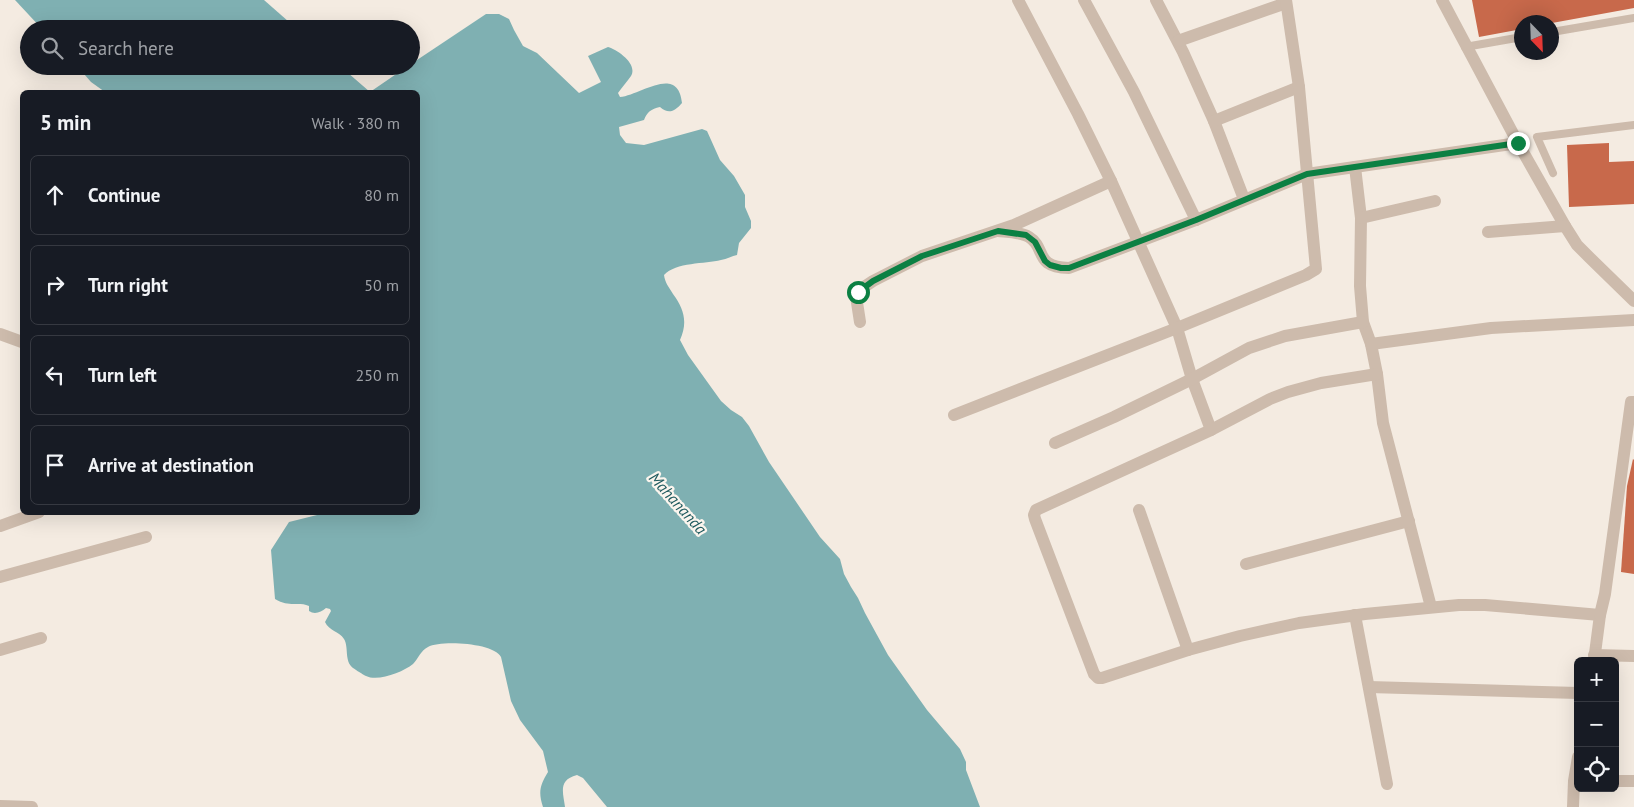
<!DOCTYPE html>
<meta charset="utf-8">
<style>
body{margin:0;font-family:"PT Sans",sans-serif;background:#242831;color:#f1f3f6}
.controls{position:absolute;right:15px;bottom:15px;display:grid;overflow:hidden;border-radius:8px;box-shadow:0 5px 20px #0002}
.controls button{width:45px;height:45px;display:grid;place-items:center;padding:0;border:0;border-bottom:1px solid #363941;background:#171b24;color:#f1f3f6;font:25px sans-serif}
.compass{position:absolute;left:1514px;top:15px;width:45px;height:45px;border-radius:50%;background:#171b24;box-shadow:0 5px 20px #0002;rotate:157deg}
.stop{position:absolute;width:15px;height:15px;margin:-11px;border:4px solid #0b8043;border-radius:50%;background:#fff}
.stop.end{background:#0b8043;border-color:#fff;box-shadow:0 1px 5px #0008}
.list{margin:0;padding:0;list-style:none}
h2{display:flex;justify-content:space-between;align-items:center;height:65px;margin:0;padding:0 20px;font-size:21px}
h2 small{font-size:16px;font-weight:400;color:#9ea1a6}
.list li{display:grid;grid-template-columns:32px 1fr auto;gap:15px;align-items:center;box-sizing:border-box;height:80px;margin:0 10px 10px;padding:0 10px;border:1px solid #363941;border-radius:8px}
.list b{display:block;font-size:19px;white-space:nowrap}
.list em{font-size:16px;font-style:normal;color:#9ea1a6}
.icon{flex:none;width:28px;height:28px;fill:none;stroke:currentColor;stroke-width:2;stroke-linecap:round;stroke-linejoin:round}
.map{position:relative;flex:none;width:1634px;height:807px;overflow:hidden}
.search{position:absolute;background:#171b24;box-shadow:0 5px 20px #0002;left:20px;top:20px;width:400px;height:55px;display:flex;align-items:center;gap:12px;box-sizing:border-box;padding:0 18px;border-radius:28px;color:#9ea1a6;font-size:19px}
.panel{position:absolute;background:#171b24;box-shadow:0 5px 20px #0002;left:20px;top:90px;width:400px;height:425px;border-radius:8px}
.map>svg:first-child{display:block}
</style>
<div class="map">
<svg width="1634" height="807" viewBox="0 0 1634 807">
<rect width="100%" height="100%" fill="#f4ebe1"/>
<!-- water -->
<g fill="#7fb0b2">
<path d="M15 0H264L297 29H42Z"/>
<path d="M486 14H499L509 19 514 30 523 46 537 53 579 93 601 82 588 56 608 47C618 50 638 64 631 76 627 82 622 87 618 93L620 97C641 95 678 64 682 103 675 111 669 115 660 107 651 109 647 112 644 120L619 127 620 135 626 143 644 145 702 129 707 131 720 160 734 176 745 195V207L751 221V228L739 243 737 255C732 256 727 259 721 260 705 264 676 262 664 275 665 283 669 287 673 294 684 309 688 322 680 340L688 355 721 401 731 410 742 417 749 426 769 462 820 537 840 559 844 574 851 587 858 598 865 613 888 655 927 710 960 749 966 762V770L980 807H607L583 778 577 775C558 780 563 792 565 807H543C538 792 540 785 548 772L543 751 520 720 511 701 501 657C494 643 441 640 428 647 421 650 418 659 413 664 403 672 378 682 366 676 362 674 356 670 353 668 344 661 349 647 344 639 339 631 329 631 325 622L331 611 330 609 326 608C321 612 315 615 309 611V606C298 601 290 608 275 599L271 550 289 522 317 515 316 513 418 512V92H105L91 82 77 66H340L370 92 408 66H411V64Z"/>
</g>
<!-- building -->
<g fill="#c8694b">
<path d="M1472 0H1634V8L1552 23 1522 22V29L1479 37Z"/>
<path d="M1609 143V162L1634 161V204L1569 207 1567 145Z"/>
<path d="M1633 459 1634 460V574L1621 572 1627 486Z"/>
</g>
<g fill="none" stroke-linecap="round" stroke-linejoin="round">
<!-- service -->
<g stroke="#cdbbac" stroke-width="8">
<path d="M1552 32 1634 18"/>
<path d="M1465 47 1522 37"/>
<path d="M1553 173 1537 137 1634 125"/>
</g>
<!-- minor -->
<g stroke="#cdbbac" stroke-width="12">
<path d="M1018 0 1078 114 1111 181 1177 328 1192 379 1211 430"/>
<path d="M1084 0 1134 92 1196 220"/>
<path d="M1156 0 1183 52 1214 121 1244 199"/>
<path d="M1442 0 1518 143 1565 226 1577 245 1590 258 1634 301"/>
<path d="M1178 41 1286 3"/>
<path d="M1214 121 1299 87"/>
<path d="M1355 167 1361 218 1360 286 1363 322 1371 344 1377 374 1383 423 1431 607"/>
<path d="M1361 218 1435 201"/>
<path d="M998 231C1008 232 1021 232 1029 237 1047 248 1033 267 1069 268L1196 220 1307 174 1518 143"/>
<path d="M1488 232 1565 226"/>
<path d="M860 322 856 296 858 291 873 281 922 256 1014 225 1111 181"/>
<path d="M0 334 22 342"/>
<path d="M1371 344 1491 328 1634 320"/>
<path d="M1377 374 1321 383 1288 392 1270 399 1211 430 1036 510 1034 515 1035 519 1094 674 1098 678H1102L1188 650 1240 636 1299 623 1365 614 1459 605H1485L1600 615 1594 661"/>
<path d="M954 415 1177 328 1306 275 1316 269 1299 87 1286 0"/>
<path d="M1055 443 1114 417 1192 379 1249 348 1285 336 1363 322"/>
<path d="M1139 510 1188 650"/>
<path d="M0 526 39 512"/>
<path d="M1246 564 1409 521"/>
<path d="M0 577 146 537"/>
<path d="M1355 615 1387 784"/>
<path d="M1600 615 1605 594 1631 402H1634"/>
<path d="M0 650 41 638"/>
<path d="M1594 655 1634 656"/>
<path d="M1369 687 1578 693"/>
<path d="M1615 781H1634"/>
<path d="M0 806 32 807"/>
<path d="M1573 807 1574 781 1578 757"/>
</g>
</g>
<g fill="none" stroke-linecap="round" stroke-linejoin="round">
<!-- route -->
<path stroke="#0b8043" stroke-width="6" d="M858 292 873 281 922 256 998 231 1026 235 1035 242 1045 261 1050 265 1061 268H1069L1196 220 1307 174 1518 143"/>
</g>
<g text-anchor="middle" stroke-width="4.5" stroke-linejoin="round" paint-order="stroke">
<!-- water labels -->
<g font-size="16" font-style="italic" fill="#1f5a5e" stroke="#fbf5ee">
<text transform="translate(678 503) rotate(48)" y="6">Mahananda</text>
</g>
</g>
</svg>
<div class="controls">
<button>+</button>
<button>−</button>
<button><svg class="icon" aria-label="locate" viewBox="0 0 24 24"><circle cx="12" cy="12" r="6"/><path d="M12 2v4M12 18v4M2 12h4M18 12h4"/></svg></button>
</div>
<svg class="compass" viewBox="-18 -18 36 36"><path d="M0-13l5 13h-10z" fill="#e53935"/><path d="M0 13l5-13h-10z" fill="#9ea1a6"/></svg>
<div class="stop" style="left:858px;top:292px"></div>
<div class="stop end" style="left:1518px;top:143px"></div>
<div class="search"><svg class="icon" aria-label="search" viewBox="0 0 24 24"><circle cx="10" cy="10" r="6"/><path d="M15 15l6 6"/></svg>Search here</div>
<section class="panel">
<h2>5 min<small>Walk · 380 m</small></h2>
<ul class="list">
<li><svg class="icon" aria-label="ahead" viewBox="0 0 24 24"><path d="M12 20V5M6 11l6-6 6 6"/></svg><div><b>Continue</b></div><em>80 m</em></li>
<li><svg class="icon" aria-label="right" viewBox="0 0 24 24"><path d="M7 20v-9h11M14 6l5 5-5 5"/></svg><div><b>Turn right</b></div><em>50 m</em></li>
<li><svg class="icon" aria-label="left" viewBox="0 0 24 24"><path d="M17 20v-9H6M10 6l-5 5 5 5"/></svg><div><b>Turn left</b></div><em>250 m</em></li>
<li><svg class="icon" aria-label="arrive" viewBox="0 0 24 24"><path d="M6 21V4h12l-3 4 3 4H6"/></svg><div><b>Arrive at destination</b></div></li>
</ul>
</section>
</div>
